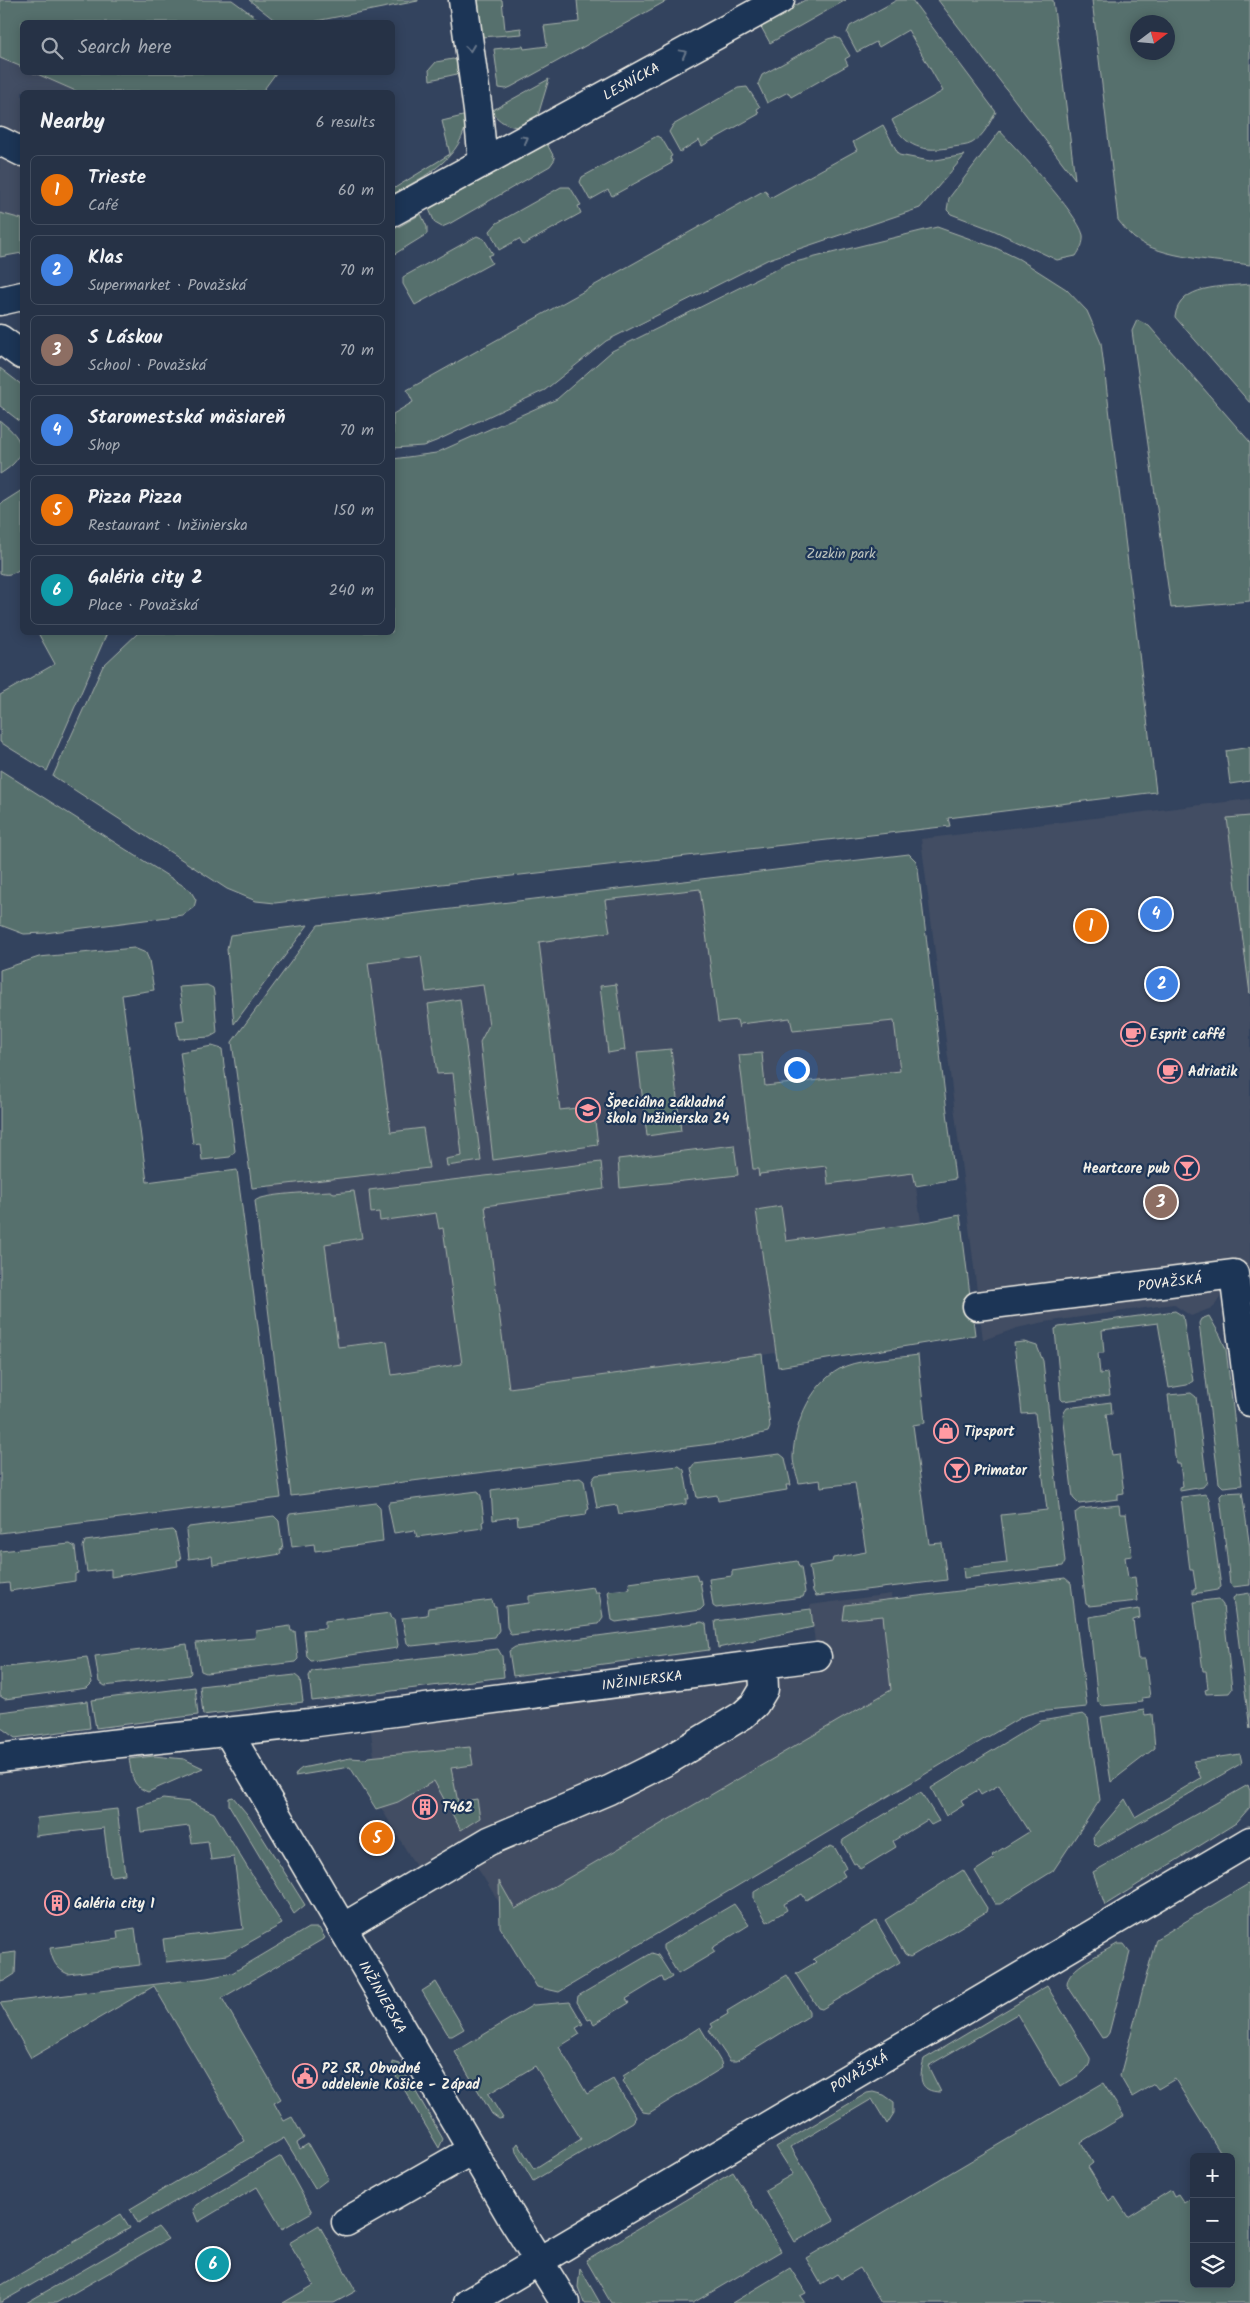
<!DOCTYPE html>
<meta charset="utf-8">
<style>
body{margin:0;font-family:Kalam,sans-serif;background:#323e51;color:#f1f3f6}
.controls{position:absolute;right:15px;bottom:15px;display:grid;overflow:hidden;border-radius:8px;box-shadow:0 2px 12px #0003}
.controls button{width:45px;height:45px;display:grid;place-items:center;padding:0;border:0;border-bottom:1px solid #424d5f;background:#263246;color:#f1f3f6;font:25px sans-serif}
.compass{position:absolute;left:1130px;top:15px;width:45px;height:45px;border-radius:50%;background:#263246;box-shadow:0 2px 12px #0003;rotate:74deg}
.you{position:absolute;left:796px;top:1069px;width:18px;height:18px;margin:-12px;border:4px solid #fff;border-radius:50%;background:#1a73e8;box-shadow:0 0 0 8px #1a73e833}
.badge{display:grid;place-items:center;width:32px;height:32px;border-radius:50%;background:#ff9aa2;color:#fff;font-size:16px;font-weight:700}
.pin{position:absolute;translate:-50% -50%;border:2px solid #fff;box-shadow:0 1px 5px #0006}
.list{margin:0;padding:0;list-style:none}
h2{display:flex;justify-content:space-between;align-items:center;height:65px;margin:0;padding:0 20px;font-size:21px}
h2 small{font-size:16px;font-weight:400;color:#a4aab3}
.list li{display:grid;grid-template-columns:32px 1fr auto;gap:15px;align-items:center;box-sizing:border-box;height:70px;margin:0 10px 10px;padding:0 10px;border:1px solid #424d5f;border-radius:8px}
.list b{display:block;font-size:19px;white-space:nowrap}
.list p{margin:0;font-size:16px;white-space:nowrap;color:#a4aab3}
.list em{font-size:16px;font-style:normal;color:#a4aab3}
.icon{flex:none;width:28px;height:28px;fill:none;stroke:currentColor;stroke-width:2;stroke-linecap:round;stroke-linejoin:round}
.map{position:relative;flex:none;width:1250px;height:2303px;overflow:hidden}
.search{position:absolute;background:#263246;box-shadow:0 2px 12px #0003;left:20px;top:20px;width:375px;height:55px;display:flex;align-items:center;gap:12px;box-sizing:border-box;padding:0 18px;border-radius:8px;color:#a4aab3;font-size:19px}
.panel{position:absolute;background:#263246;box-shadow:0 2px 12px #0003;left:20px;top:90px;width:375px;height:545px;border-radius:8px}
.map>svg:first-child{display:block}
</style>
<div class="map">
<svg width="1250" height="2303" viewBox="0 0 1250 2303">
<rect width="100%" height="100%" fill="#33435e"/>
<filter id="ink" filterUnits="userSpaceOnUse"><feTurbulence type="fractalNoise" baseFrequency=".02" numOctaves="2"/><feDisplacementMap in="SourceGraphic" scale="10" xChannelSelector="R" yChannelSelector="G"/><feConvolveMatrix kernelMatrix="1 2 1 2 8 2 1 2 1" color-interpolation-filters="sRGB"/></filter>
<g filter="url(#ink)">
<!-- built -->
<g fill="#424d63">
<path d="M0 52 22 61V72L48 73 92 92H22V233L0 227Z"/>
<path d="M1250 799V1269L1234 1274 1214 1307 1191 1316 1173 1304 1045 1322 1017 1328 983 1340 921 839Z"/>
<path d="M887 866 914 1173 921 1222 776 1353 301 1417 251 1049 336 933Z"/>
<path d="M891 1594 901 1698 512 1923 462 1843 418 1870 380 1806 369 1715 817 1657 810 1605Z"/>
</g>
<!-- green -->
<g fill="#57706d" stroke="#a6b0aa" fill-rule="evenodd">
<path d="M0 0H232L262 22H22V67L0 58Z"/>
<path d="M249 0H418V1L316 21 315 22H277Z"/>
<path d="M476 0H502L505 30 521 28 522 34 481 37Z"/>
<path d="M577 0H668L511 87 506 89 499 88 494 49 523 46 524 49 547 46 544 26 579 22Z"/>
<path d="M805 0H846L770 43 760 25Z"/>
<path d="M897 0H912L996 112C990 122 984 136 972 143 967 146 959 146 953 147 925 153 904 148 892 120L943 91 908 30 879 47 876 42 857 52 847 33 850 26Z"/>
<path d="M938 0H1053L1075 179Z"/>
<path d="M1092 0H1250V265C1216 260 1162 259 1134 238 1128 233 1123 226 1118 220ZM1138 22H1168V52H1138Z"/>
<path d="M835 37 840 39 850 56 845 59 848 65 791 97 788 92 767 103 758 84 762 75 828 39Z"/>
<path d="M453 59 459 61C461 78 468 98 467 116 464 158 424 177 393 194V189L450 154 442 121 467 115 457 74 430 80 429 70 436 62Z"/>
<path d="M35 73H33H276L262 92H78Z"/>
<path d="M549 79 536 122C518 131 503 127 491 111Z"/>
<path d="M747 87 760 107 757 109 759 114 702 146 699 140 680 152 669 132 673 125 738 88Z"/>
<path d="M883 125 899 155 930 161 965 155 920 208 769 259 606 341 545 390 436 441 423 446 393 448V414L413 402 407 390 765 190 770 198 857 150 853 142Z"/>
<path d="M1000 131C1018 151 1077 212 1083 235 1084 243 1080 250 1076 256L1057 260 993 230 951 214 947 210 949 198Z"/>
<path d="M657 136 662 139 672 156 670 157 672 163 612 196 608 190 590 200 580 182 582 177Z"/>
<path d="M547 144 555 159 550 166 449 224 442 227 435 223 429 209Z"/>
<path d="M561 187H570L581 205 578 206 581 213 523 245 519 239 499 250 490 231 497 223Z"/>
<path d="M0 213 22 219V253L0 257Z"/>
<path d="M421 214 427 227V234L393 255V230Z"/>
<path d="M937 227 996 248 1019 259 1066 289 1087 311 1101 343 1156 792 948 818 950 826 275 903 256 901 227 889 53 776 103 666 138 633 392 632 393 459 436 453 557 399 612 351 787 264Z"/>
<path d="M477 236 484 239 493 254 488 256 492 263 415 305 403 284V277Z"/>
<path d="M1250 284V403L1175 317C1179 284 1223 287 1250 284Z"/>
<path d="M1137 320 1149 326 1250 442V601L1171 608 1132 331Z"/>
<path d="M0 368 22 385V423L0 406Z"/>
<path d="M0 421C26 440 29 456 0 474Z"/>
<path d="M22 490V568C15 572 9 577 0 573V504Z"/>
<path d="M38 633H107L47 771 0 742V695L55 664Z"/>
<path d="M1250 747V781L1230 784 1226 751Z"/>
<path d="M0 770 190 890 196 900 194 907 183 915 45 933 24 934 0 925Z"/>
<path d="M1250 816V994L1227 818Z"/>
<path d="M909 854 916 861 918 869 955 1179 916 1186 913 1173 828 1184 826 1166 760 1174 759 1177 758 1169H753L739 1055 762 1053 765 1086 900 1071 894 1021 793 1031 790 1018 740 1024 739 1028 737 1020 718 1022 700 889 605 900 610 932 539 942 560 1110 593 1106 598 1145 493 1160 480 1042 489 1025 483 985 426 992 421 956 368 963 391 1132 423 1128 429 1168 252 1188 232 1042 318 925Z"/>
<path d="M308 925 234 1024 227 949 230 935Z"/>
<path d="M134 948 146 953 149 960 154 990 122 995 147 1182 237 1170 281 1498 0 1533V970L39 957Z"/>
<path d="M616 984 625 1050 608 1053 600 986Z"/>
<path d="M207 985 213 988 214 993 217 1033 210 1037 179 1039 176 1021 184 1020 179 987Z"/>
<path d="M460 999 481 1161 447 1166 446 1159 462 1156 453 1073 437 1074 428 1004Z"/>
<path d="M212 1046 222 1049 235 1151 230 1157 202 1160 200 1143 193 1144 180 1052Z"/>
<path d="M671 1049 681 1131 647 1136 637 1052Z"/>
<path d="M734 1145 738 1175 620 1188 618 1159Z"/>
<path d="M601 1162 604 1189 485 1206 509 1388 762 1354 770 1427 768 1432 727 1442 291 1496 255 1201C261 1194 317 1192 330 1191L334 1193 354 1191 362 1238 325 1244 338 1347 387 1341 392 1375 462 1364 443 1228 439 1229 436 1213 380 1221 379 1212 371 1213 369 1190Z"/>
<path d="M781 1206 786 1241 921 1223 960 1215 975 1335 778 1367 756 1210Z"/>
<path d="M1175 1311 1183 1316 1193 1381 1187 1385 1169 1388 1158 1323 1102 1330 1104 1353H1098L1100 1374 1107 1373 1110 1395 1063 1401 1061 1399 1055 1329 1059 1327Z"/>
<path d="M1209 1316 1220 1335 1226 1349 1242 1485 1223 1487 1219 1483 1199 1323 1201 1319Z"/>
<path d="M1024 1342 1037 1346 1043 1361 1065 1562 1063 1566 964 1578 963 1568 1007 1563 1001 1515 1047 1510 1035 1413 1022 1414 1014 1343Z"/>
<path d="M918 1355 925 1423 913 1425 929 1544 942 1543 947 1580 816 1596 813 1591 809 1566 832 1562 833 1558 866 1552 855 1483 821 1487 820 1480 799 1483C797 1475 793 1465 793 1457 794 1422 813 1379 846 1366 863 1359 899 1358 918 1355Z"/>
<path d="M1191 1393 1196 1397 1207 1482 1203 1487 1180 1491V1487L1183 1486 1180 1464H1176L1168 1395Z"/>
<path d="M1111 1402 1112 1414H1106L1112 1455 1119 1454 1124 1493 1118 1494V1499L1079 1504 1073 1498 1063 1414 1067 1408Z"/>
<path d="M780 1454 785 1458 791 1485H786L787 1490 718 1501 717 1495 697 1498 691 1468 694 1464Z"/>
<path d="M679 1466 684 1470 689 1499H686V1504L619 1514 617 1505 597 1508 592 1480 596 1475Z"/>
<path d="M580 1478 584 1481 589 1509 587 1510 586 1515 518 1525 517 1516 493 1520 491 1490Z"/>
<path d="M478 1491 481 1496 484 1521 482 1522 483 1528 417 1537 415 1530 394 1533 388 1505 390 1502Z"/>
<path d="M1242 1492 1250 1548V1585L1233 1587 1230 1584 1220 1496 1223 1493Z"/>
<path d="M1206 1494 1209 1499 1221 1587 1217 1590 1193 1594V1589H1196L1193 1570H1190L1181 1497Z"/>
<path d="M376 1503 380 1507 383 1542 315 1551 314 1544 292 1547 288 1517 290 1514Z"/>
<path d="M1119 1505 1120 1514H1126L1132 1556 1125 1557 1128 1578 1135 1577 1138 1601 1089 1606 1086 1604 1075 1513 1080 1509Z"/>
<path d="M274 1516 279 1521 283 1549 280 1550 281 1554 213 1565 212 1556 189 1559 186 1531 189 1527Z"/>
<path d="M172 1530 175 1533 181 1559 177 1560 178 1566 111 1577V1569L87 1572 83 1547 85 1541Z"/>
<path d="M70 1544 75 1547 78 1573 75 1574V1581L10 1591 9 1583 0 1584V1551Z"/>
<path d="M797 1561 799 1567H801L805 1592 803 1597 716 1608 713 1606 709 1579 732 1576V1571Z"/>
<path d="M696 1574 698 1581 700 1580 704 1606 700 1610 616 1622 612 1620 608 1591 630 1589 629 1583Z"/>
<path d="M1065 1578 1071 1583 1087 1707 1037 1712 1023 1716 559 1992 537 1987 500 1927 499 1881 515 1909 891 1690 883 1616 843 1620 845 1605Z"/>
<path d="M593 1587 595 1592H599L603 1617 598 1624 511 1635 507 1627 506 1606 529 1603V1596Z"/>
<path d="M1250 1593V1729L1233 1598 1237 1595Z"/>
<path d="M1218 1599 1223 1605 1232 1689 1229 1693 1206 1694 1205 1690 1208 1689 1206 1671H1203L1194 1602Z"/>
<path d="M492 1600 494 1607H496L499 1630 495 1637 412 1646 407 1643 402 1618 427 1615 428 1608Z"/>
<path d="M811 1609 813 1627 718 1648 715 1621Z"/>
<path d="M1139 1609 1140 1618 1133 1620 1138 1659H1145L1150 1697 1142 1698 1143 1702 1102 1706 1098 1702 1089 1617Z"/>
<path d="M390 1613 392 1619H394L398 1645 397 1648 311 1661 307 1657 304 1630 325 1628V1621Z"/>
<path d="M702 1622 706 1624 709 1650 513 1676 509 1651 515 1647Z"/>
<path d="M290 1626 291 1631H295L298 1659 295 1662 206 1673 201 1671 196 1643 255 1638 256 1631Z"/>
<path d="M187 1644 191 1673 189 1675 105 1686 99 1682 95 1656Z"/>
<path d="M498 1649 502 1656 504 1677 312 1701 309 1676 312 1671Z"/>
<path d="M87 1657 92 1683 87 1688 5 1699 0 1696V1668Z"/>
<path d="M295 1675 300 1679 303 1702 203 1715 200 1686Z"/>
<path d="M195 1687 198 1715 96 1728 91 1700Z"/>
<path d="M87 1701 90 1728 15 1738 0 1727V1712Z"/>
<path d="M1144 1710 1145 1715 1152 1714 1155 1748 1111 1782 1101 1717Z"/>
<path d="M1083 1714 1088 1718 1100 1800 1053 1871 1000 1904H995L975 1871 995 1858 992 1855 1029 1832 999 1785 981 1795 978 1790 961 1800 964 1805 946 1816 931 1788 1041 1721Z"/>
<path d="M470 1747 473 1765 451 1768 458 1802 477 1799 480 1818 461 1830 434 1781 398 1802 376 1809 350 1767 295 1776 297 1772 302 1768 350 1758 366 1759 368 1757Z"/>
<path d="M1240 1754 1242 1763 1098 1847 1094 1843 1093 1837 1125 1799 1135 1817 1201 1778 1193 1761Z"/>
<path d="M154 1756 184 1759 203 1768 148 1792C131 1786 132 1774 129 1759Z"/>
<path d="M1248 1785 1250 1791V1807L1236 1823 1105 1905 1093 1872Z"/>
<path d="M919 1793 922 1794 939 1821 931 1825 927 1820 893 1841 896 1847 860 1869 856 1863 854 1864 842 1842 843 1840Z"/>
<path d="M233 1797 251 1819 305 1905 294 1914 229 1805V1798Z"/>
<path d="M163 1799 190 1802 214 1813 282 1924 227 1955 166 1962 163 1939 243 1929 234 1857 211 1860 208 1841 192 1843 189 1826 141 1832 138 1807Z"/>
<path d="M117 1809 125 1874 110 1876 104 1828 35 1836 37 1818Z"/>
<path d="M831 1846 835 1848 846 1868 842 1871 845 1876 806 1900 802 1894 784 1904 787 1910 767 1922 754 1899V1892Z"/>
<path d="M963 1870 987 1908 986 1912 910 1957 905 1954 885 1920Z"/>
<path d="M1250 1883V2303H881L860 2268 841 2279 837 2274 821 2284 806 2258 1103 2083 1124 2116 1081 2142 1093 2163 1088 2167 1109 2201 1115 2197 1128 2217 1171 2190 1174 2196 1178 2194 1184 2203 1194 2196V2284H1231V2157H1223L1175 2079 1158 2089 1154 2084 1132 2097 1120 2076 1156 1939Z"/>
<path d="M734 1904 749 1925 712 1948 715 1952 678 1974 663 1949V1945Z"/>
<path d="M876 1921 900 1962 822 2009 818 2008 796 1974 816 1962 813 1959Z"/>
<path d="M135 1928 140 1965 68 1974C56 1969 52 1960 50 1948L118 1939 117 1931Z"/>
<path d="M308 1928H319L325 1938 222 1998 281 2099 274 2103 284 2121 292 2117 304 2138 297 2143 300 2149 308 2144 328 2179 315 2189 284 2138 138 2223 130 2209 245 2141 154 1986 31 2058 0 2003 207 1978 232 1973Z"/>
<path d="M1117 1944H1124L1130 1952 1109 2033 1106 2037 1102 2038 1067 1985C1067 1967 1103 1953 1117 1944Z"/>
<path d="M16 1952 15 1974 4 1981 0 1982V1954Z"/>
<path d="M652 1953 658 1955 672 1977 664 1982 662 1977 626 1999 629 2003 594 2024 591 2019 588 2020 577 2002 578 1996Z"/>
<path d="M787 1975 809 2011V2016L736 2061H730L709 2030 713 2027 711 2024 728 2014 727 2011Z"/>
<path d="M436 1982 464 2029 452 2036H449L422 1991Z"/>
<path d="M1047 1986 1090 2058C1092 2071 1070 2080 1060 2087L1017 2014 928 2066 941 2092C918 2092 919 2077 924 2059Z"/>
<path d="M570 2002 583 2024 576 2028 580 2034 559 2047 587 2094 613 2079 636 2117 633 2122 533 2181 516 2152 515 2147 518 2143 534 2169 581 2139 535 2066 488 2094 503 2118 499 2119 492 2114 455 2052 533 2005Z"/>
<path d="M700 2027 721 2062 722 2068 649 2113 643 2112 623 2081 625 2079 623 2076Z"/>
<path d="M393 2062 400 2064 443 2139 439 2148 392 2069Z"/>
<path d="M873 2092 884 2095 894 2102V2113L887 2124 872 2099 791 2147 834 2220 795 2242 765 2190 793 2174 776 2147 867 2093Z"/>
<path d="M281 2156 312 2212 282 2229 257 2187 198 2222 193 2210 196 2205Z"/>
<path d="M733 2172 781 2251 693 2303H611L586 2260Z"/>
<path d="M121 2214 130 2228 0 2303V2286Z"/>
<path d="M319 2225 356 2291 334 2303H283L314 2285 289 2243Z"/>
<path d="M158 2227 168 2239 56 2303H26Z"/>
<path d="M580 2268 600 2303H584L578 2287Z"/>
<path d="M790 2268 806 2293 800 2296 805 2303H732Z"/>
</g>
<g fill="none" stroke-linecap="round" stroke-linejoin="round">
<defs>
<g id="minor">
<path d="M463 0 478 111 483 162"/>
<path d="M0 141 22 152"/>
<path d="M392 212 780 0"/>
<path d="M0 301 22 296"/>
<path d="M0 339 22 355"/>
<path d="M977 1306 1234 1274 1250 1402"/>
<path d="M228 1732 509 2213 565 2303"/>
<path d="M0 1758 111 1744 310 1723 817 1657"/>
<path d="M342 1928 489 1841 609 1790 665 1762 743 1715 755 1704 764 1689 763 1665"/>
<path d="M346 2222 472 2150"/>
<path d="M468 2303 1250 1841"/>
</g>
</defs>
<!-- minor casing -->
<use href="#minor" stroke="#f4f1e8" stroke-width="31"/>
<!-- minor -->
<use href="#minor" stroke="#1d3557" stroke-width="28"/>
</g>
<!-- one-way arrows -->
<defs><path id="oneway-chevron" d="M-2-3.5L2.5 0L-2 3.5" fill="none" stroke-width="1.6" stroke-linecap="round" stroke-linejoin="round" transform="scale(1.25)"/></defs>
<g stroke="#68778a">
<use href="#oneway-chevron" transform="translate(470 48) rotate(82)"/>
<use href="#oneway-chevron" transform="translate(683 53) rotate(-29)"/>
<use href="#oneway-chevron" transform="translate(525 139) rotate(-29)"/>
</g>
</g>
<!-- icons -->
<defs>
<symbol id="cafe-ring" viewBox="-11 -11 22 22"><circle r="9.5" fill="#1d3557" stroke="#ff9aa2" stroke-width="1.5"/><path d="M-5.5-4.5H6V0H3Q3 3.5 0 3.5H-2.5Q-5.5 3.5-5.5 0ZM3-3.2v2h1.7v-2ZM-6 4.5H4V6H-6Z" fill="#ff9aa2"/></symbol>
<symbol id="school-ring" viewBox="-11 -11 22 22"><circle r="9.5" fill="#1d3557" stroke="#ff9aa2" stroke-width="1.5"/><path d="M0-5L7-2L0 1L-7-2ZM-4 1L0 2.5L4 1V4Q0 6-4 4Z" fill="#ff9aa2"/></symbol>
<symbol id="bar-ring" viewBox="-11 -11 22 22"><circle r="9.5" fill="#1d3557" stroke="#ff9aa2" stroke-width="1.5"/><path d="M-6-5H6L.8 .8V4.5H3.5V6h-7V4.5H-.8V.8Z" fill="#ff9aa2"/></symbol>
<symbol id="shop-ring" viewBox="-11 -11 22 22"><circle r="9.5" fill="#1d3557" stroke="#ff9aa2" stroke-width="1.5"/><path d="M-5-2.5h2.3a2.7 3.5 0 0 1 5.4 0H5L5.5 6h-11ZM-1.5-2.5h3a1.5 2.3 0 0 0-3 0Z" fill="#ff9aa2"/></symbol>
<symbol id="building-ring" viewBox="-11 -11 22 22"><circle r="9.5" fill="#1d3557" stroke="#ff9aa2" stroke-width="1.5"/><path d="M-4-6H4V6H1V3H-1V6H-4ZM-2.5-4.3h1.7v1.8h-1.7ZM.8-4.3h1.7v1.8H.8ZM-2.5-1h1.7V.8h-1.7ZM.8-1h1.7V.8H.8Z" fill="#ff9aa2"/></symbol>
<symbol id="civic-ring" viewBox="-11 -11 22 22"><circle r="9.5" fill="#1d3557" stroke="#ff9aa2" stroke-width="1.5"/><path d="M-.6-6.5H3V-4.5H.6V-3L4-1V1h2V6H-6V1h2V-1L-.6-3ZM-1.2 2.5V6h2.4V2.5Z" fill="#ff9aa2"/></symbol>
</defs>
<g fill-rule="evenodd">
<use href="#cafe-ring" x="1119" y="1020" width="28" height="28"/>
<use href="#cafe-ring" x="1156" y="1057" width="28" height="28"/>
<use href="#school-ring" x="574" y="1096" width="28" height="28"/>
<use href="#bar-ring" x="1173" y="1154" width="28" height="28"/>
<use href="#shop-ring" x="932" y="1417" width="28" height="28"/>
<use href="#bar-ring" x="943" y="1456" width="28" height="28"/>
<use href="#building-ring" x="411" y="1793" width="28" height="28"/>
<use href="#building-ring" x="43" y="1889" width="28" height="28"/>
<use href="#civic-ring" x="291" y="2062" width="28" height="28"/>
</g>
<g text-anchor="middle" stroke-width="4.5" stroke-linejoin="round" paint-order="stroke">
<!-- street labels -->
<g font-size="14" fill="#f4f1e8" stroke="#1d3557">
<text transform="translate(631 81) rotate(-29)" y="5">LESNÍCKA</text>
<text transform="translate(1170 1282) rotate(-7)" y="5">POVAŽSKÁ</text>
<text transform="translate(642 1680) rotate(-7)" y="5">INŽINIERSKA</text>
<text transform="translate(383 1997) rotate(60)" y="5">INŽINIERSKA</text>
<text transform="translate(859 2072) rotate(-31)" y="5">POVAŽSKÁ</text>
</g>
<!-- park labels -->
<g font-size="14" fill="#bdc4bd" stroke="#1d3557">
<text x="841" y="558">Zuzkin park</text>
</g>
<!-- poi labels -->
<g font-size="14" font-weight="bold" fill="#f4f1e8" stroke="#1d3557" text-anchor="start">
<text x="1150" y="1039">Esprit caffé</text>
<text x="1188" y="1076">Adriatik</text>
<text x="606" y="1107">Špeciálna základná<tspan x="606" dy="16">škola Inžinierska 24</tspan></text>
<text x="1170" y="1173" text-anchor="end">Heartcore pub</text>
<text x="964" y="1436">Tipsport</text>
<text x="974" y="1475">Primator</text>
<text x="442" y="1812">T462</text>
<text x="74" y="1908">Galéria city 1</text>
<text x="322" y="2073">PZ SR, Obvodné<tspan x="322" dy="16">oddelenie Košice - Západ</tspan></text>
</g>
</g>
</svg>
<div class="controls">
<button>+</button>
<button>−</button>
<button><svg class="icon" aria-label="layers" viewBox="0 0 24 24"><path d="M12 4l9 5-9 5-9-5zM3 14l9 5 9-5"/></svg></button>
</div>
<svg class="compass" viewBox="-18 -18 36 36"><path d="M0-13l5 13h-10z" fill="#e53935"/><path d="M0 13l5-13h-10z" fill="#a4aab3"/></svg>
<div class="you"></div>
<div class="pin badge" style="left:1091px;top:926px;background:#e8710a">1</div>
<div class="pin badge" style="left:1162px;top:984px;background:#3f7fe0">2</div>
<div class="pin badge" style="left:1161px;top:1202px;background:#8d6e63">3</div>
<div class="pin badge" style="left:1156px;top:914px;background:#3f7fe0">4</div>
<div class="pin badge" style="left:377px;top:1838px;background:#e8710a">5</div>
<div class="pin badge" style="left:213px;top:2264px;background:#0f9aa8">6</div>
<div class="search"><svg class="icon" aria-label="search" viewBox="0 0 24 24"><circle cx="10" cy="10" r="6"/><path d="M15 15l6 6"/></svg>Search here</div>
<section class="panel">
<h2>Nearby<small>6 results</small></h2>
<ul class="list">
<li><span class="badge" style="background:#e8710a">1</span><div><b>Trieste</b><p>Café</p></div><em>60 m</em></li>
<li><span class="badge" style="background:#3f7fe0">2</span><div><b>Klas</b><p>Supermarket · Považská</p></div><em>70 m</em></li>
<li><span class="badge" style="background:#8d6e63">3</span><div><b>S Láskou</b><p>School · Považská</p></div><em>70 m</em></li>
<li><span class="badge" style="background:#3f7fe0">4</span><div><b>Staromestská mäsiareň</b><p>Shop</p></div><em>70 m</em></li>
<li><span class="badge" style="background:#e8710a">5</span><div><b>Pizza Pizza</b><p>Restaurant · Inžinierska</p></div><em>150 m</em></li>
<li><span class="badge" style="background:#0f9aa8">6</span><div><b>Galéria city 2</b><p>Place · Považská</p></div><em>240 m</em></li>
</ul>
</section>
</div>
